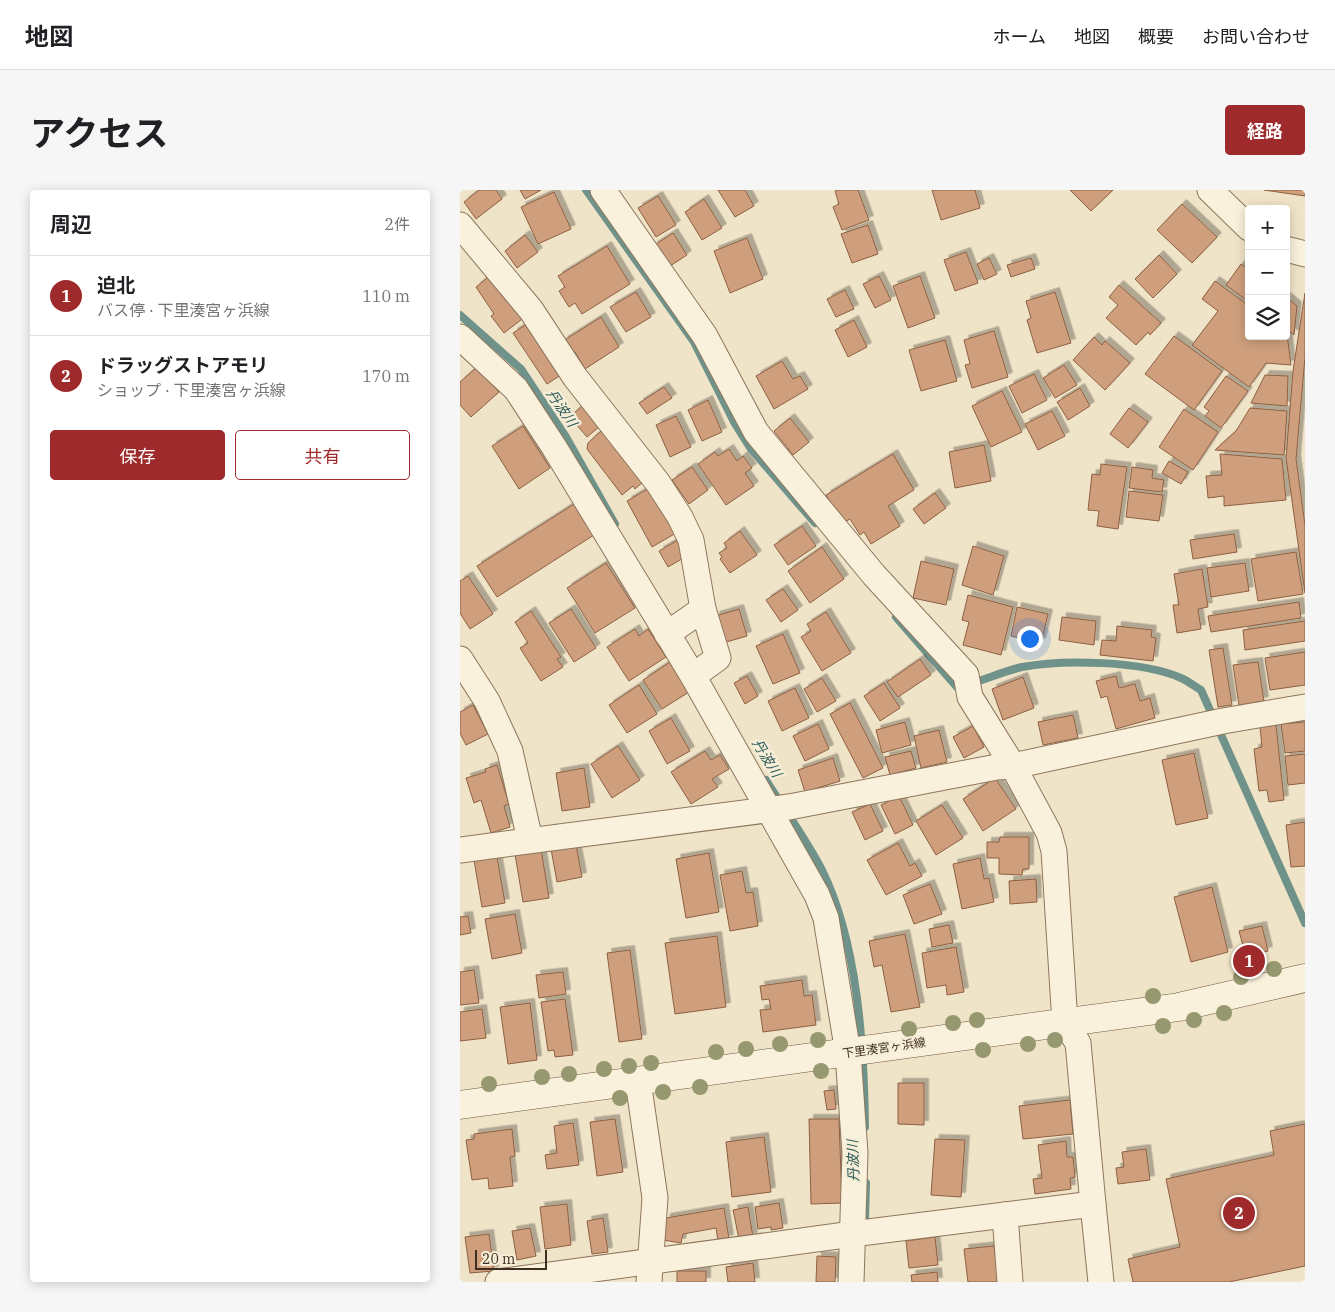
<!DOCTYPE html>
<html lang="ja">
<meta charset="utf-8">
<style>
body{margin:0;font-family:"IBM Plex Serif","Noto Sans JP",serif;background:#f6f6f6;color:#202124}
.controls{position:absolute;right:15px;top:15px;display:grid;overflow:hidden;border-radius:5px;box-shadow:0 2px 12px #0003}
.controls button{width:45px;height:45px;display:grid;place-items:center;padding:0;border:0;border-bottom:1px solid #e0e0e0;background:#fff;color:#202124;font:25px sans-serif}
.scale{position:absolute;left:15px;bottom:12px;width:72px;box-sizing:border-box;padding-left:5px;border:2px solid #3d2e20;border-top:0;font-size:14px;line-height:18px;white-space:nowrap;color:#3d2e20;-webkit-text-stroke:4px #f7eed8;paint-order:stroke}
.you{position:absolute;left:569px;top:448px;width:18px;height:18px;margin:-12px;border:4px solid #fff;border-radius:50%;background:#1a73e8;box-shadow:0 0 0 8px #1a73e833}
.badge{display:grid;place-items:center;width:32px;height:32px;border-radius:50%;background:#9e2a2b;color:#fff;font-size:16px;font-weight:700}
.pin{position:absolute;translate:-50% -50%;border:2px solid #fff;box-shadow:0 1px 5px #0006}
.list{margin:0;padding:0;list-style:none}
h2{display:flex;justify-content:space-between;align-items:center;height:65px;margin:0;padding:0 20px;font-size:21px}
h2 small{font-size:16px;font-weight:400;color:#757577}
.list li{display:grid;grid-template-columns:32px 1fr auto;gap:15px;align-items:center;box-sizing:border-box;height:80px;padding:0 20px;border-top:1px solid #e0e0e0}
.list b{display:block;font-size:19px;white-space:nowrap}
.list p{margin:0;font-size:16px;white-space:nowrap;color:#757577}
.list em{font-size:16px;font-style:normal;color:#757577}
.actions{display:flex;gap:10px;padding:15px 20px}
.actions a{flex:1;padding:11px 0;border:1px solid #9e2a2b;border-radius:5px;text-align:center;font-size:18px;color:#9e2a2b}
.actions .main{background:#9e2a2b;color:#fff}
.icon{flex:none;width:28px;height:28px;fill:none;stroke:currentColor;stroke-width:2;stroke-linecap:round;stroke-linejoin:round}
.map{position:relative;flex:none;width:845px;height:1092px;overflow:hidden;border-radius:5px}
header{display:flex;align-items:center;gap:30px;box-sizing:border-box;height:70px;padding:0 25px;background:#fff;border-bottom:1px solid #e0e0e0}
header strong{font-size:24px}
nav{display:flex;gap:28px;margin-inline-start:auto;font-size:18px}
.intro{display:flex;align-items:center;justify-content:space-between;box-sizing:border-box;height:120px;padding:0 30px}
h1{margin:0;font-size:35px}
.button{padding:12px 22px;border-radius:5px;background:#9e2a2b;color:#fff;font-size:18px;font-weight:700}
main{display:flex;gap:30px;padding:0 30px}
aside{flex:1;background:#fff;border-radius:5px;box-shadow:0 2px 12px #0003}
.map>svg:first-child{display:block}
</style>
<header>
<strong>地図</strong>
<nav><a>ホーム</a><a>地図</a><a>概要</a><a>お問い合わせ</a></nav>
</header>
<div class="intro"><h1>アクセス</h1><a class="button">経路</a></div>
<main>
<aside>
<h2>周辺<small>2件</small></h2>
<ul class="list">
<li><span class="badge">1</span><div><b>迫北</b><p>バス停 · 下里湊宮ヶ浜線</p></div><em>110 m</em></li>
<li><span class="badge">2</span><div><b>ドラッグストアモリ</b><p>ショップ · 下里湊宮ヶ浜線</p></div><em>170 m</em></li>
</ul>
<div class="actions"><a class="main">保存</a><a>共有</a></div>
</aside>
<div class="map">
<svg width="845" height="1092" viewBox="0 0 845 1092">
<defs>
<filter id="shadow"><feDropShadow dx="4.5" dy="-4.5" stdDeviation="0" flood-color="#0004"/></filter>
</defs>
<rect width="100%" height="100%" fill="#f0e4c8"/>
<g fill="none" stroke-linecap="round" stroke-linejoin="round">
<!-- stream -->
<g stroke="#6f938a" stroke-width="8">
<path d="M126 0 234 152 274 232 291 259 355 333"/>
<path d="M0 125 61 179 106 247 155 334"/>
<path d="M436 427 497 497C519 493 540 482 562 477 603 469 683 471 721 488 728 491 734 496 741 500L845 733"/>
<path d="M306 590C324 619 346 649 362 680 398 753 404 856 405 937"/>
<path d="M405 1029 406 993"/>
</g>
</g>
<!-- building -->
<g fill="#cf9f7d" stroke="#8d5f41" filter="url(#shadow)">
<path d="M19 0H36L42 9 16 29 4 12Z"/>
<path d="M60 0H81L65 9Z"/>
<path d="M258 0H285L294 16 275 27Z"/>
<path d="M377 0H398L409 30 382 40 373 17 379 14 375 1Z"/>
<path d="M472 0H515L520 18 481 30Z"/>
<path d="M610 0H653L631 21Z"/>
<path d="M804 0H845V6Z"/>
<path d="M94 2 111 39 78 54 61 17Z"/>
<path d="M198 6 216 35 196 47 178 18Z"/>
<path d="M244 9 262 38 242 50 225 22Z"/>
<path d="M722 14 757 47 732 73 697 40Z"/>
<path d="M408 35 418 64 392 73 381 44Z"/>
<path d="M213 43 227 65 207 78 193 56Z"/>
<path d="M65 45 78 62 57 78 45 61Z"/>
<path d="M287 48 303 89 270 103 254 61Z"/>
<path d="M147 56 170 94 122 124 115 113 109 117 99 101 105 97 98 86Z"/>
<path d="M506 62 518 93 495 101 484 70Z"/>
<path d="M699 65 717 84 693 108 675 89Z"/>
<path d="M529 68 537 84 524 90 517 74Z"/>
<path d="M571 68 575 79 551 87 547 75Z"/>
<path d="M781 74 789 80V112L766 95Z"/>
<path d="M32 84 66 126 44 143 31 126 34 124 16 97Z"/>
<path d="M419 86 431 110 415 118 403 94Z"/>
<path d="M460 86 475 128 448 138 433 96Z"/>
<path d="M755 91 789 116V146H826L827 144 831 175 806 173 789 197 732 155 758 121 742 109Z"/>
<path d="M659 95 701 133 690 145 688 142 676 155 646 128 658 115 649 107Z"/>
<path d="M385 100 394 119 376 127 367 109Z"/>
<path d="M176 102 191 127 166 142 150 117Z"/>
<path d="M595 102 611 153 577 163 567 130 571 128 566 111Z"/>
<path d="M845 103V167L836 269 845 335V403L826 268 833 181Z"/>
<path d="M826 107 837 116 834 145 826 139Z"/>
<path d="M141 127 159 157 125 179 115 162 111 164 103 151Z"/>
<path d="M394 130 407 157 388 167 375 140Z"/>
<path d="M70 132 104 183 87 194 53 143Z"/>
<path d="M534 141 548 187 512 198 505 175 510 174 504 150Z"/>
<path d="M714 146 762 181 734 220 685 184Z"/>
<path d="M634 147 642 155 645 151 670 173 645 200 613 170Z"/>
<path d="M485 150 497 191 461 201 449 160Z"/>
<path d="M322 171 333 189 340 186 348 199 314 219 296 186Z"/>
<path d="M604 175 617 195 595 208 583 188Z"/>
<path d="M17 177 39 202 11 227 0 215V192Z"/>
<path d="M574 184 587 210 562 223 549 196Z"/>
<path d="M805 185 828 186 827 216 791 213Z"/>
<path d="M766 186 788 201 761 238 745 226 749 221 744 217Z"/>
<path d="M204 197 212 208 187 224 179 213Z"/>
<path d="M620 198 630 216 608 230 597 212Z"/>
<path d="M542 201 562 242 531 257 512 216Z"/>
<path d="M248 210 262 242 242 251 228 220Z"/>
<path d="M123 215 140 236 127 247 110 227Z"/>
<path d="M669 218 688 232 668 258 650 244Z"/>
<path d="M790 218 827 221 824 265 755 260 776 241Z"/>
<path d="M724 219 758 242 733 280 699 257Z"/>
<path d="M592 221 605 246 578 260 565 234Z"/>
<path d="M216 226 231 257 210 267 196 235Z"/>
<path d="M330 228 349 252 333 265 314 241Z"/>
<path d="M63 236 90 278 59 299 32 256Z"/>
<path d="M141 241 184 291 175 299 173 296 162 305 127 259 128 253Z"/>
<path d="M524 255 531 291 495 298 489 262Z"/>
<path d="M269 259 277 271 283 266 292 278 285 283 294 296 266 315 238 274 255 262 258 266Z"/>
<path d="M433 264 454 300 428 316 440 336 411 354 404 342 400 345 390 329 383 333 366 305Z"/>
<path d="M760 264 822 269 826 310 764 316V306L748 308 746 286 762 285Z"/>
<path d="M709 271 728 282 721 294 702 283Z"/>
<path d="M641 274 667 277 658 339 637 336 639 321 628 320 632 284 640 285Z"/>
<path d="M232 277 248 300 229 314 212 290Z"/>
<path d="M672 277 693 280 692 288 704 290 702 302 669 298Z"/>
<path d="M191 297 216 343 192 357 167 311Z"/>
<path d="M669 301 703 305 699 331 666 327Z"/>
<path d="M475 303 486 318 464 334 453 319Z"/>
<path d="M114 314 134 345 37 407 17 376Z"/>
<path d="M342 336 356 356 328 375 314 355Z"/>
<path d="M280 341 297 365 270 383 260 369 262 367 259 363 267 358 264 353Z"/>
<path d="M774 344 777 362 733 369 730 350Z"/>
<path d="M218 350 227 366 208 377 199 361Z"/>
<path d="M513 356 544 366 533 405 502 395Z"/>
<path d="M362 357 384 389 350 413 328 381Z"/>
<path d="M836 362 843 404 798 411 791 369Z"/>
<path d="M461 371 494 379 486 415 453 408Z"/>
<path d="M146 373 175 418 135 443 107 398Z"/>
<path d="M785 373 789 401 751 407 747 378Z"/>
<path d="M742 379 748 417 738 419 741 439 717 443 713 415H719L714 384Z"/>
<path d="M8 386 33 424 10 439 0 423V391Z"/>
<path d="M323 399 338 420 321 432 306 410Z"/>
<path d="M508 405 553 417 541 465 503 455 509 432 502 430Z"/>
<path d="M839 412 841 428 751 442 748 426Z"/>
<path d="M557 417 588 424 581 453 551 446Z"/>
<path d="M111 419 136 458 114 472 89 433Z"/>
<path d="M279 419 287 446 263 453 255 426Z"/>
<path d="M71 421 101 467 97 469 103 477 81 491 60 458 68 453 55 432Z"/>
<path d="M366 422 391 463 362 481 341 447 351 441 347 434Z"/>
<path d="M602 427 636 431 634 455 599 450Z"/>
<path d="M845 431V451L785 460 783 440Z"/>
<path d="M657 436 692 440 691 447 696 448 693 471 640 465 642 450 656 451Z"/>
<path d="M175 439 179 446 188 439 206 467 169 491 147 457Z"/>
<path d="M323 444 340 483 313 494 296 456Z"/>
<path d="M763 458 772 515 758 517 749 460Z"/>
<path d="M845 462V495L810 500 805 468Z"/>
<path d="M460 469 471 485 438 507 427 492Z"/>
<path d="M210 472 229 502 202 519 183 490Z"/>
<path d="M798 472 804 511 779 515 773 475Z"/>
<path d="M287 486 298 506 285 514 274 493Z"/>
<path d="M656 486 659 498 675 494 680 511 690 508 695 528 656 539 647 506 641 508 636 491Z"/>
<path d="M563 487 574 518 543 530 532 499Z"/>
<path d="M362 488 376 511 357 522 344 499Z"/>
<path d="M424 493 440 518 420 531 404 506Z"/>
<path d="M179 495 197 524 167 543 149 515Z"/>
<path d="M335 498 349 528 322 541 308 511Z"/>
<path d="M390 513 423 578 403 588 370 524Z"/>
<path d="M13 515 28 544 6 555 0 543V522Z"/>
<path d="M613 525 618 548 583 555 578 532Z"/>
<path d="M211 528 230 561 207 574 189 541Z"/>
<path d="M445 532 451 555 422 563 416 540Z"/>
<path d="M845 532V561L825 563 821 534Z"/>
<path d="M358 534 369 559 345 571 333 546Z"/>
<path d="M816 535 824 610 809 612 807 600 799 601 794 559 802 557 800 537Z"/>
<path d="M513 536 524 557 504 568 493 547Z"/>
<path d="M479 540 487 572 461 578 454 546Z"/>
<path d="M158 556 180 590 152 608 131 574Z"/>
<path d="M245 561 251 570 260 565 269 579 252 589 258 597 231 614 211 582Z"/>
<path d="M451 561 456 578 430 585 425 567Z"/>
<path d="M734 563 748 628 716 635 702 570Z"/>
<path d="M845 564V593L828 595 825 566Z"/>
<path d="M373 568 380 591 345 602 338 580Z"/>
<path d="M37 575 49 614 44 616 50 637 31 643 21 610 14 613 6 588 26 582 25 579Z"/>
<path d="M124 578 130 617 102 621 96 583Z"/>
<path d="M535 588 556 619 523 641 503 609Z"/>
<path d="M439 606 453 635 435 644 421 615Z"/>
<path d="M410 614 423 641 405 650 392 622Z"/>
<path d="M482 615 503 648 476 665 456 631Z"/>
<path d="M845 632V676L831 677 826 635Z"/>
<path d="M540 647H569V679H563L562 685 539 684V668H527V652H539Z"/>
<path d="M438 653 450 676 455 673 462 686 426 705 407 670Z"/>
<path d="M116 655 122 687 97 692 91 659Z"/>
<path d="M81 659 89 708 63 712 55 664Z"/>
<path d="M249 663 259 722 226 728 216 669Z"/>
<path d="M37 667 45 713 22 717 14 670Z"/>
<path d="M520 668 524 689 529 688 534 712 502 719 493 674Z"/>
<path d="M282 681 286 703 293 702 298 736 270 741 260 685Z"/>
<path d="M576 689 577 712 550 714 549 691Z"/>
<path d="M470 694 482 724 454 734 443 705Z"/>
<path d="M752 697 768 762 731 772 714 707Z"/>
<path d="M55 724 62 763 32 769 25 729Z"/>
<path d="M8 726 11 743 0 745V727Z"/>
<path d="M489 735 493 753 472 757 469 739Z"/>
<path d="M802 736 808 761 786 767 779 741Z"/>
<path d="M445 744 460 817 431 822 422 775 414 777 409 751Z"/>
<path d="M257 746 266 817 215 824 205 753Z"/>
<path d="M496 757 504 802 487 805 486 795 467 798 462 763Z"/>
<path d="M170 760 182 849 159 852 147 763Z"/>
<path d="M14 780 19 813 0 815V782Z"/>
<path d="M103 782 106 804 79 808 76 785Z"/>
<path d="M342 790 344 806 352 805 356 835 303 842 300 820 311 819 309 809 302 810 300 796Z"/>
<path d="M105 809 113 865 95 867 94 860 88 861 81 812Z"/>
<path d="M70 813 77 870 48 874 40 817Z"/>
<path d="M22 819 26 848 0 851V822Z"/>
<path d="M438 893H464V935L438 934Z"/>
<path d="M374 900 376 919 367 920 364 901Z"/>
<path d="M610 910 613 944 563 949 559 916Z"/>
<path d="M155 929 163 982 137 986 130 932Z"/>
<path d="M349 929H379L382 1013 351 1014Z"/>
<path d="M113 933 119 975 87 979 85 965 97 963 94 936Z"/>
<path d="M845 934V1076L769 1092H673L668 1069 720 1057 706 989 814 965 810 941Z"/>
<path d="M52 939 55 966 50 967 53 996 29 999 28 988 12 990 6 950 14 949V944Z"/>
<path d="M304 947 311 1002 272 1007 266 952Z"/>
<path d="M475 949 505 950 501 1007 471 1005Z"/>
<path d="M606 951 607 967H613L615 987 610 988 611 999 575 1004 573 989 582 988 578 955Z"/>
<path d="M686 959 690 990 658 994 656 978 664 977 662 962Z"/>
<path d="M319 1013 323 1038 311 1040V1037L298 1039 295 1017Z"/>
<path d="M107 1014 111 1055 85 1059 80 1017Z"/>
<path d="M288 1017 293 1047 279 1049 273 1020Z"/>
<path d="M264 1018 269 1049 258 1051 256 1038 223 1044 221 1053 203 1050 206 1028Z"/>
<path d="M143 1028 148 1062 132 1064 127 1031Z"/>
<path d="M70 1038 76 1066 57 1070 52 1041Z"/>
<path d="M29 1044 34 1081 10 1083 5 1047Z"/>
<path d="M475 1047 478 1075 449 1078 446 1051Z"/>
<path d="M534 1056 539 1092H508L504 1059Z"/>
<path d="M357 1066 376 1067 375 1092H356Z"/>
<path d="M293 1073 295 1092H268L266 1077Z"/>
<rect x="217" y="1081" width="29" height="11"/>
<path d="M477 1082 478 1092H452L451 1085Z"/>
</g>
<g fill="none" stroke-linecap="round" stroke-linejoin="round">
<defs>
<g id="street">
<path d="M143 0 245 146 296 242 414 385 506 485 510 507 553 576 589 643 594 661 605 833 618 853 633 1014"/>
<path d="M750 0 789 38"/>
<path d="M0 35 71 120 115 187 198 293 220 327 231 350 243 419 258 468 233 486"/>
<path d="M826 59 845 64"/>
<path d="M0 147 56 199 94 257 233 486 357 705 366 728 388 863 395 963 391 1092"/>
<path d="M207 444 243 419"/>
<path d="M0 469 27 511 50 561 70 650"/>
<path d="M0 660 329 617 537 577 553 576 763 531 845 517"/>
<path d="M178 891 195 1008 189 1092"/>
<path d="M545 1025 550 1092"/>
<path d="M38 1092 400 1043 633 1014 641 1092"/>
</g>
<path id="secondary" d="M0 915 719 817 845 788"/>
</defs>
<!-- street casing -->
<use href="#street" stroke="#8d765c" stroke-width="27"/>
<!-- secondary casing -->
<use href="#secondary" stroke="#6f573f" stroke-width="29"/>
<!-- street -->
<use href="#street" stroke="#faf1dc" stroke-width="25"/>
<!-- secondary -->
<use href="#secondary" stroke="#faf1dc" stroke-width="28"/>
</g>
<!-- trees -->
<g fill="#96986f">
<circle cx="814" cy="779" r="8"/>
<circle cx="781" cy="787" r="8"/>
<circle cx="693" cy="806" r="8"/>
<circle cx="764" cy="823" r="8"/>
<circle cx="517" cy="830" r="8"/>
<circle cx="734" cy="830" r="8"/>
<circle cx="493" cy="833" r="8"/>
<circle cx="703" cy="836" r="8"/>
<circle cx="449" cy="839" r="8"/>
<circle cx="358" cy="850" r="8"/>
<circle cx="595" cy="850" r="8"/>
<circle cx="320" cy="854" r="8"/>
<circle cx="568" cy="854" r="8"/>
<circle cx="286" cy="859" r="8"/>
<circle cx="523" cy="860" r="8"/>
<circle cx="256" cy="862" r="8"/>
<circle cx="191" cy="873" r="8"/>
<circle cx="169" cy="876" r="8"/>
<circle cx="144" cy="879" r="8"/>
<circle cx="361" cy="881" r="8"/>
<circle cx="109" cy="884" r="8"/>
<circle cx="82" cy="887" r="8"/>
<circle cx="29" cy="894" r="8"/>
<circle cx="240" cy="897" r="8"/>
<circle cx="203" cy="902" r="8"/>
<circle cx="160" cy="908" r="8"/>
</g>
<g text-anchor="middle" stroke-width="4.5" stroke-linejoin="round" paint-order="stroke">
<!-- street labels -->
<g font-size="12" fill="#3d2e20" stroke="#f7eed8">
<text transform="translate(424 858) rotate(-8)" y="4">下里湊宮ヶ浜線</text>
</g>
<!-- water labels -->
<g font-size="14" font-style="italic" fill="#2f5d5a" stroke="#f7eed8">
<text transform="translate(102 218) rotate(56)" y="5">丹波川</text>
<text transform="translate(307 568) rotate(58)" y="5">丹波川</text>
<text transform="translate(393 971) rotate(-92)" y="5">丹波川</text>
</g>
</g>
</svg>
<div class="controls">
<button>+</button>
<button>−</button>
<button><svg class="icon" aria-label="layers" viewBox="0 0 24 24"><path d="M12 4l9 5-9 5-9-5zM3 14l9 5 9-5"/></svg></button>
</div>
<div class="scale">20 m</div>
<div class="you"></div>
<div class="pin badge" style="left:789px;top:771px">1</div>
<div class="pin badge" style="left:779px;top:1023px">2</div>
</div>
</main>
